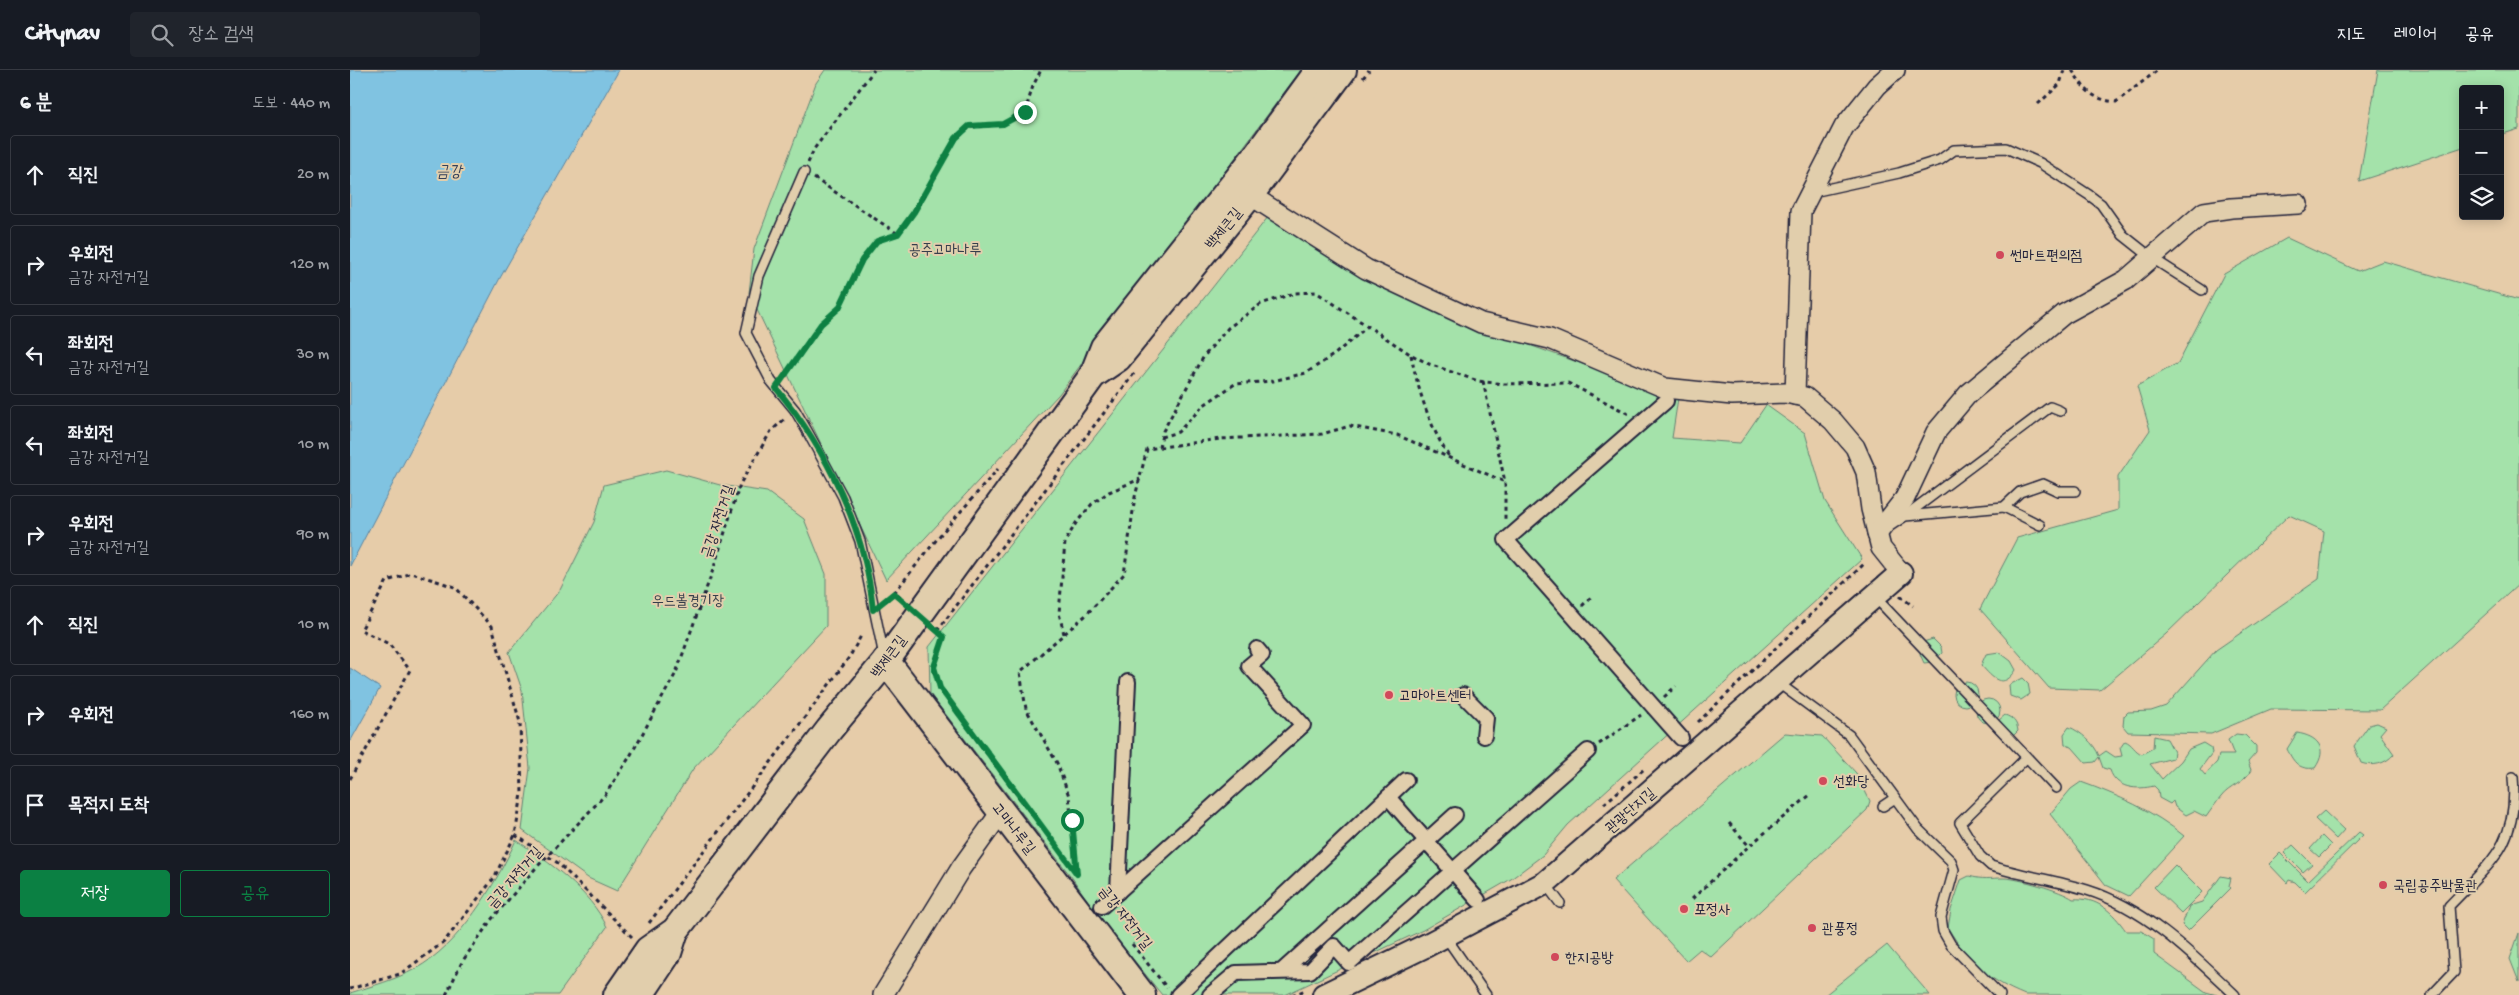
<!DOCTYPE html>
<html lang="ko">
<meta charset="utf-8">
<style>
body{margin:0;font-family:"Gochi Hand","Poor Story",sans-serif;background:#20242c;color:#f1f3f6}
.controls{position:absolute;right:15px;top:15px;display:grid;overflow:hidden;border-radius:5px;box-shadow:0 2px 12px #0003}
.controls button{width:45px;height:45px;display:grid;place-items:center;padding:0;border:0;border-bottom:1px solid #363941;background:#171b24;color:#f1f3f6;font:25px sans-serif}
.stop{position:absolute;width:15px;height:15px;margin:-11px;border:4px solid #0b8043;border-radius:50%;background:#fff}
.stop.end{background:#0b8043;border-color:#fff;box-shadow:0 1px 5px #0008}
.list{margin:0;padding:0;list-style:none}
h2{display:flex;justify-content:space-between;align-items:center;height:65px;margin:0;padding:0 20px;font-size:21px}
h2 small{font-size:16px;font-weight:400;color:#9ea1a6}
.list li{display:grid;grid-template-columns:32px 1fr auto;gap:15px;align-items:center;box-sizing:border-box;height:80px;margin:0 10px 10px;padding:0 10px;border:1px solid #363941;border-radius:5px}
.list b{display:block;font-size:19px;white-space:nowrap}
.list p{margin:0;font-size:16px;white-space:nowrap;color:#9ea1a6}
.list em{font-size:16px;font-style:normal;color:#9ea1a6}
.actions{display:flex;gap:10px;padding:15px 20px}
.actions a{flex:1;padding:11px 0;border:1px solid #0b8043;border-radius:5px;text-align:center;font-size:18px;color:#0b8043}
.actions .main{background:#0b8043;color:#fff}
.icon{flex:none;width:28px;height:28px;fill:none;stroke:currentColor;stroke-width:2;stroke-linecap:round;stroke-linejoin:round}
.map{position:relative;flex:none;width:2169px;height:925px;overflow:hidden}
header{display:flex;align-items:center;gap:30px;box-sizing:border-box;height:70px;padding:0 25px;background:#171b24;border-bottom:1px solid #363941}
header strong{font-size:24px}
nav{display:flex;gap:28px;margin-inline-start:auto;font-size:18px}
.search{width:350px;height:45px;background:#20242c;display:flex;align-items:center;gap:12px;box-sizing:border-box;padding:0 18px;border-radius:5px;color:#9ea1a6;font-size:19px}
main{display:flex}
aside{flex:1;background:#171b24}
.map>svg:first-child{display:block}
</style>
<header>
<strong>Citynav</strong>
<div class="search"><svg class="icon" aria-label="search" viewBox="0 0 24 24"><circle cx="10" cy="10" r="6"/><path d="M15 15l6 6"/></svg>장소 검색</div>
<nav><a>지도</a><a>레이어</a><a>공유</a></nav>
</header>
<main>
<aside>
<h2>6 분<small>도보 · 440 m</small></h2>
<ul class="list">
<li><svg class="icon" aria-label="ahead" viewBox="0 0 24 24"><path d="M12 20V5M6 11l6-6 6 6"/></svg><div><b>직진</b></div><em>20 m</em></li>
<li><svg class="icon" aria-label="right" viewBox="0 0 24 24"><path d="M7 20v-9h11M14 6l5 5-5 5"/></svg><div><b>우회전</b><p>금강 자전거길</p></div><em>120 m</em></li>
<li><svg class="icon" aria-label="left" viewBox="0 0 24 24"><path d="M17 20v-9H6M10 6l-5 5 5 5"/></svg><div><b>좌회전</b><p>금강 자전거길</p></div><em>30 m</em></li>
<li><svg class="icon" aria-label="left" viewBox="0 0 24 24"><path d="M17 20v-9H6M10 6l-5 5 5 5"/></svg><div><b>좌회전</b><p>금강 자전거길</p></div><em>10 m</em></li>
<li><svg class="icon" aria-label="right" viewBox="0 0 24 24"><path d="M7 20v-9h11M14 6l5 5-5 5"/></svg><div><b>우회전</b><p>금강 자전거길</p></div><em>90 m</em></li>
<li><svg class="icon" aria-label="ahead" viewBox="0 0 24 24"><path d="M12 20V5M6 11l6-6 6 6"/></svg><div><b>직진</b></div><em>10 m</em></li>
<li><svg class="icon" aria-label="right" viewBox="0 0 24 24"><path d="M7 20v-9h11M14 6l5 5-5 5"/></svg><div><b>우회전</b></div><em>160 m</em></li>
<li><svg class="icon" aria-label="arrive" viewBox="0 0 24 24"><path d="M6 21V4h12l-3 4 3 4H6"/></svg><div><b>목적지 도착</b></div></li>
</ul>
<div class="actions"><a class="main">저장</a><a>공유</a></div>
</aside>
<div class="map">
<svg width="2169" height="925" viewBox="0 0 2169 925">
<rect width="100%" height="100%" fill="#e6cca9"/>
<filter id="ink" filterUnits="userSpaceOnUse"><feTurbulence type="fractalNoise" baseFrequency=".02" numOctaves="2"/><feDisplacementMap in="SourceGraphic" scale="10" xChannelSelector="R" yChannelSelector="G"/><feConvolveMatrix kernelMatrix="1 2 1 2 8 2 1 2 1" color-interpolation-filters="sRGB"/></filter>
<g filter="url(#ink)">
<!-- green -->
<g fill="#a4e2aa" stroke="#638272">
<path d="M475 0H951L709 324 536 510 399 223 404 179 466 13Z"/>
<path d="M2028 0H2169V59L2150 65V19H2113V77L2009 111Z"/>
<path d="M918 147 991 195 1123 255 1328 328 1322 368 1390 373 1416 335 1455 363 1475 431 1512 489 1218 755 1193 785 1161 809 1073 860 935 925H812L745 842 723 809 580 624 579 577Z"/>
<path d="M1937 168 2008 201 2033 191 2169 230V514L2030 640 1921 639 1861 664 1778 662 1773 656 1774 646 1778 642 1801 641 1816 636 1866 580 1969 509 1974 461 1939 445 1816 564 1750 620 1699 618 1630 539 1667 468 1768 440V407L1800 360 1787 316 1828 293 1874 204Z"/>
<path d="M316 400 370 415 417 422 454 449 476 504V556L343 699 267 821 238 808 172 760 180 698 172 620 159 582 210 520 244 452 254 415Z"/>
<path d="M1583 569 1591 577 1592 583 1583 592 1574 593 1570 584 1573 572Z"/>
<path d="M1649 582 1661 591 1666 600C1653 620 1643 609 1631 595L1636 584Z"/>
<path d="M1673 608 1678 613 1680 624 1671 630 1660 626 1659 615Z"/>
<circle cx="1616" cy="624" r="12"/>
<circle cx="1638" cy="641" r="12"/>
<path d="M1655 645C1663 648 1667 652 1668 661L1661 668 1647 657 1649 650Z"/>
<path d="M2027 653 2036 657 2030 664 2044 684C2036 694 2022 697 2011 693L2004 676 2019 655Z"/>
<path d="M1719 657C1730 661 1745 674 1749 686L1756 681 1765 687 1772 686 1770 678 1775 671C1783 674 1784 681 1792 684L1803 678 1804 666 1817 669 1824 682 1823 688 1800 694 1812 709 1831 691 1839 679 1853 673 1861 678 1862 683 1850 699 1855 705 1867 692 1869 685H1884L1878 670 1886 664 1895 665 1906 676V683L1898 692 1901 700C1895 713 1879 716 1871 727 1866 733 1861 740 1856 747L1844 741 1836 745 1825 737 1823 731 1820 734 1809 728 1808 720 1804 716C1787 720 1766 719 1760 700L1753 698 1749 687 1745 692 1736 693 1722 677 1715 675 1714 664Z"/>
<path d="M1435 663 1472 666 1506 703 1520 731 1517 740 1361 887 1350 879 1336 891 1263 810Z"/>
<path d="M1947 663C1967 666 1979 678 1965 698 1949 700 1944 693 1937 679Z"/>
<path d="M1731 712C1767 725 1804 741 1834 766L1779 826 1756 815 1700 744 1721 719Z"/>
<path d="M1974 741 1994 760 1986 769 1965 749Z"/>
<path d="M2009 762 2013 765 1955 822 1945 812 1939 810 1937 813 1919 794 1930 783 1958 811Z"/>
<path d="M1972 766 1981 775 1969 787 1960 779Z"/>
<path d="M166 770C199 792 240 821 257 857L208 925H0V923C22 916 45 910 65 899 109 876 146 814 166 770Z"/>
<path d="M1943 775 1962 794 1953 802 1934 783Z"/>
<path d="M1825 795 1852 822 1831 843 1804 817Z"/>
<path d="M1619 806C1632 810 1641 808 1653 808 1668 808 1712 821 1723 829 1747 827 1763 842 1776 861H1791L1804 869V884L1856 922 1867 925H1675C1638 910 1619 893 1598 858L1601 840 1611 810Z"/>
<path d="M1871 806 1881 808 1879 816 1881 818 1838 861 1832 855 1839 836 1852 832Z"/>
<path d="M2169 863V912L2160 889Z"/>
<path d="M1537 875 1580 925H1475Z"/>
</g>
<!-- water -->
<g fill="#80c3e1" stroke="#5a839f">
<path d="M0 0H269L150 208 0 496Z"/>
<path d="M0 598 30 618 0 672Z"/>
</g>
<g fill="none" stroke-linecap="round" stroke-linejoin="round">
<defs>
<g id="service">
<path d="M454 102 409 206 396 263 421 311 445 340 456 359 493 427 510 471 534 586"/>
<path d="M1463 122 1549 103 1590 90 1604 80 1656 78 1690 93 1739 125 1751 134 1773 165 1802 188 1852 220"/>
<path d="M1654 437 1690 455"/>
<path d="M1555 446 1700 337 1710 341"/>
<path d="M1540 456 1555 446 1654 437 1670 422 1693 414 1708 421H1725"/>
<path d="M1525 527 1706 718"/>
<path d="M1427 612 1499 665 1568 759 1601 791 1604 800 1591 847 1593 861 1601 875 1650 925"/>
<path d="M1676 688 1610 753 1630 786 1641 796C1673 806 1706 810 1737 820 1795 838 1842 884 1885 925"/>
<path d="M1533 736 1545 728"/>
<path d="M1195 813 1210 833"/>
<path d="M1095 866 1136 925"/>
<path d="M2082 925 2104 902 2099 836C2141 792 2169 774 2163 707"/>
</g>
<g id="pedestrian">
<path d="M1316 331 1156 470 1331 668"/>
<path d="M1113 625 1136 648 1134 666"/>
<path d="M1038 727 1128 830"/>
<path d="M768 822 778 612"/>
<path d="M752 836 953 655 899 596 912 585 907 579"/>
<path d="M932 901 1105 745"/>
<path d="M828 925 1056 710"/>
<path d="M860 925 886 903 960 901 984 876 999 893 1238 681"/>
</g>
<g id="minor">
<path d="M900 125 1016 199 1131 253 1200 269 1315 318 1382 325 1435 323 1455 327 1483 351 1505 377 1516 402 1521 439 1531 478 1551 503"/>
<path d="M1445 325 1451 141 1494 57 1527 16 1545 0"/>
<path d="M1527 464 1555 428 1586 362 1618 324 1714 244 1776 210 1854 142 1881 138 1948 134"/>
<path d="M533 925 611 798 651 742"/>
</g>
<path id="tertiary" d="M974 925 1077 875 1195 813 1551 503"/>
<g id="secondary">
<path d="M743 305 768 288 900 125 993 0"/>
<path d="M536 591 792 925"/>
<path d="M267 925 298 880 325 861 479 660 536 591 743 305 754 277 909 82 969 0"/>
<path d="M290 925 318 883 325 861"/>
</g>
</defs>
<!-- service casing -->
<use href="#service" stroke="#22223b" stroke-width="12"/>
<!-- pedestrian casing -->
<use href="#pedestrian" stroke="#22223b" stroke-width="18"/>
<!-- minor casing -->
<use href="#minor" stroke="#22223b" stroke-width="22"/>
<!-- tertiary casing -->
<use href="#tertiary" stroke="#22223b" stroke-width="26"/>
<!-- secondary casing -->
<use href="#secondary" stroke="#22223b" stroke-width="30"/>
<!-- path -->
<g stroke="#22223b" stroke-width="3" stroke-dasharray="4 4" stroke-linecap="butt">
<path d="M1722 0C1735 20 1741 29 1766 32L1808 0"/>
<path d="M1013 8 1019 0"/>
<path d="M1688 34 1710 14 1714 0"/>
<path d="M458 93 464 79 524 0"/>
<path d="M464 108 548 164"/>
<path d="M1061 285C1068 320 1080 358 1100 388"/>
<path d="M434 307 471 254 489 238 512 190 527 171 548 164 564 142 606 68 619 57 653 54 675 42 683 16 691 0"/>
<path d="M1133 311 1155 412V451"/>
<path d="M811 367 828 362 854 335 885 314 923 311 956 303 985 284 1018 256"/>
<path d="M809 377 813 361 854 286 878 258 911 234 945 223 966 222 1060 284 1079 294 1128 311 1153 314 1218 313 1279 344"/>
<path d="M544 523 591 464 648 399"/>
<path d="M1550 526 1563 536"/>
<path d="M535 531 544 523 555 532"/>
<path d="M1232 536 1242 526"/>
<path d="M584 558 594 567 584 597 590 618 679 740"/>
<path d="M587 561 786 301"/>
<path d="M714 564 709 543 715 472 726 453 742 434 759 422 790 409"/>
<path d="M1314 627 1326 616"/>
<path d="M1348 652 1515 493"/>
<path d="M1249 674 1291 645"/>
<path d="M0 709 60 600 39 574 11 560 37 511 62 503 105 517 142 556 170 652 172 724 165 765 144 808 94 872 50 904 0 919"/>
<path d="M1254 734 1294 699"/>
<path d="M1379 753 1399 776"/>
<path d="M165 765 208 793 282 867"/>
<path d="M727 804 719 726 707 693 676 639 670 602 735 546 774 504 785 427 797 379 870 369 972 364 1000 356 1047 365 1155 412"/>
<path d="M1342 829 1399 776 1460 725"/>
<path d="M299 853 462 638 500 586 512 564"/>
<path d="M782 874 817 918"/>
<path d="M96 925 112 892 141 850 185 799 255 725 279 688 326 603 364 497 390 414 421 361 436 348"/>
<path d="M942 925 956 920"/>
</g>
<!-- service -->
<use href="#service" stroke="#e1ceac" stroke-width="9"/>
<!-- pedestrian -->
<use href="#pedestrian" stroke="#e1ceac" stroke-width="14"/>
<!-- minor -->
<use href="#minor" stroke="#e1ceac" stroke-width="19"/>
<!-- tertiary -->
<use href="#tertiary" stroke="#e1ceac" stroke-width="22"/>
<!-- secondary -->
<use href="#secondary" stroke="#e1ceac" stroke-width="26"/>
</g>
</g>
<g fill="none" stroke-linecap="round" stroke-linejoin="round" filter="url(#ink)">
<!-- route -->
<path stroke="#0b8043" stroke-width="6" d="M675 42 653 54 619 56 606 68 564 142 548 164 527 171 512 190 489 238 471 254 426 318C477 380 516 460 523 540L544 523 594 567 584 597 590 618 727 804 722 750"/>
</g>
<!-- markers -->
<g fill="#d1495b" stroke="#e1ceac" stroke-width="2">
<circle cx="1650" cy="185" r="5"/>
<circle cx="1039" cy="625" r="5"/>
<circle cx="1473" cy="711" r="5"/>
<circle cx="2033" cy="815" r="5"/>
<circle cx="1334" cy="839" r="5"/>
<circle cx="1462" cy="858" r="5"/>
<circle cx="1205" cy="887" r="5"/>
</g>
<g text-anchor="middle" stroke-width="4" stroke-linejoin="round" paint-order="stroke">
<!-- street labels -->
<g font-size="15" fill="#22223b" stroke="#e1ceac">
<text transform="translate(873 158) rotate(-51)" y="5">백제큰길</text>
<text transform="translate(367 451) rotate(-72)" y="5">금강 자전거길</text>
<text transform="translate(538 586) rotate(-54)" y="5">백제큰길</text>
<text transform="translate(1280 740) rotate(-41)" y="5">관광단지길</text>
<text transform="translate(664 758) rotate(52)" y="5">고마나루길</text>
<text transform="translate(164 807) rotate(-49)" y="5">금강 자전거길</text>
<text transform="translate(776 847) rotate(52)" y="5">금강 자전거길</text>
</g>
<!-- park labels -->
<g font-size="15" fill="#363f4c" stroke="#e1ceac">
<text x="595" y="184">공주고마나루</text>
<text x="338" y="535">우드볼경기장</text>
</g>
<!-- poi labels -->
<g font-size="15" fill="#22223b" stroke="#e1ceac" text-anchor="start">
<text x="1660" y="190">썬마트편의점</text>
<text x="1049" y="630">고마아트센터</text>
<text x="1483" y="716">선화당</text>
<text x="2043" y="820">국립공주박물관</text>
<text x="1344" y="844">포정사</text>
<text x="1472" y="863">관풍정</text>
<text x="1215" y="892">한지공방</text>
</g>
<!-- water labels -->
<g font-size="16" font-style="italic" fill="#35425c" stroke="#e1ceac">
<text x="99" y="106">금강</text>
</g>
</g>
</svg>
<div class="controls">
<button>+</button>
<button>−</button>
<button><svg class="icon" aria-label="layers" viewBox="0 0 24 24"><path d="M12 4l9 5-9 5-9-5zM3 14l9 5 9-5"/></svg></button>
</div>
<div class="stop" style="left:722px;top:750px"></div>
<div class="stop end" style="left:675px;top:42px"></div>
</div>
</main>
